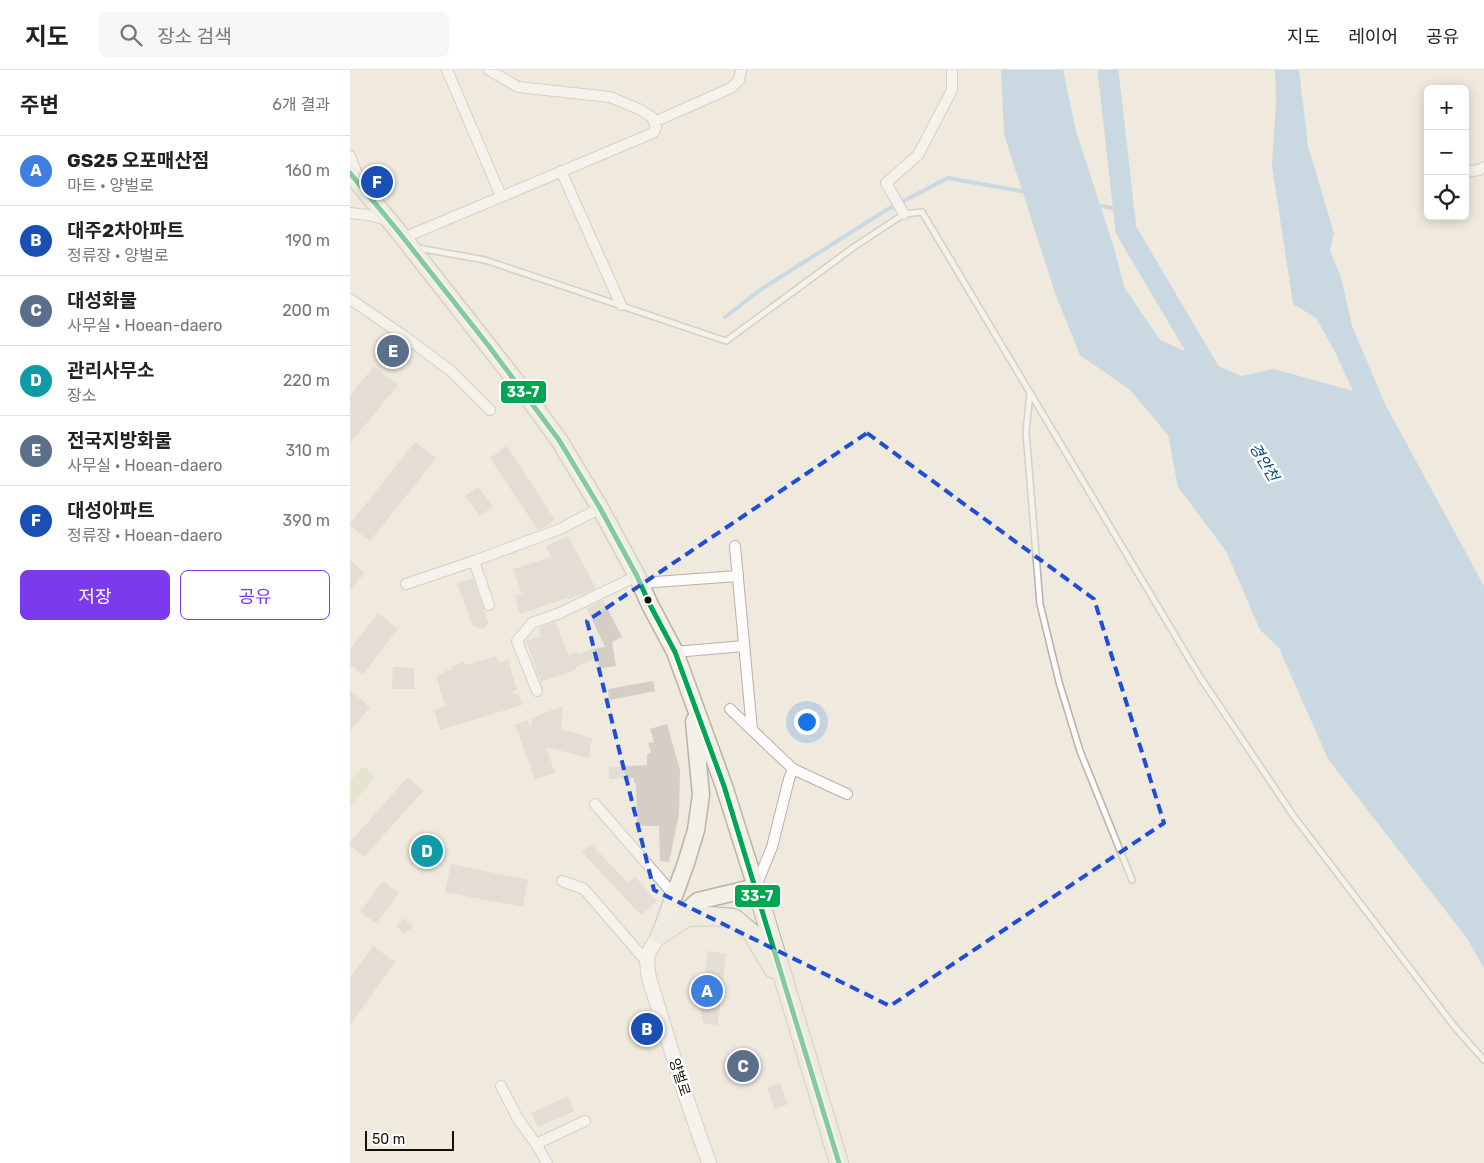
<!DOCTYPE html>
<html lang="ko">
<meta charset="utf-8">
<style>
body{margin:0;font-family:Rubik,"Noto Sans KR",sans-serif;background:#f6f6f6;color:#222}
.controls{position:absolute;right:15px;top:15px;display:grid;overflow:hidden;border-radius:8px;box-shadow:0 2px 12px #0003}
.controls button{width:45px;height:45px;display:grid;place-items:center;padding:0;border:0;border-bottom:1px solid #e0e0e0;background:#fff;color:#222;font:25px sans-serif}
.scale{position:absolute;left:15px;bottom:12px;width:89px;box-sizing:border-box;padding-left:5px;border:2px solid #141009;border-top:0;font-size:14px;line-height:18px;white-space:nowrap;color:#141009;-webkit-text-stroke:4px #fff;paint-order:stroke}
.you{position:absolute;left:456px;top:651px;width:18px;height:18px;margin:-12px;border:4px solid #fff;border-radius:50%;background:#1a73e8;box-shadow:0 0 0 8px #1a73e833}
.badge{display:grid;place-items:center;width:32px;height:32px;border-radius:50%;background:#7c3aed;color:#fff;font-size:16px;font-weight:700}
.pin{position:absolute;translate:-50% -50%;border:2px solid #fff;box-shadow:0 1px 5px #0006}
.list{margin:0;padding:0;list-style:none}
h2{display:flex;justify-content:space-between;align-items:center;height:65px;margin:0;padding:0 20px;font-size:21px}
h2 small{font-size:16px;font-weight:400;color:#767676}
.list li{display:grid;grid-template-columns:32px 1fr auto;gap:15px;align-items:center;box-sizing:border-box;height:70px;padding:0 20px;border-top:1px solid #e0e0e0}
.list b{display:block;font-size:19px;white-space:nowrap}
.list p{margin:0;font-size:16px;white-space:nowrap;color:#767676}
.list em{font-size:16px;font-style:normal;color:#767676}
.actions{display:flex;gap:10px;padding:15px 20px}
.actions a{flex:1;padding:11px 0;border:1px solid #7c3aed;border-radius:8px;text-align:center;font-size:18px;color:#7c3aed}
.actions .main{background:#7c3aed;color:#fff}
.icon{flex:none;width:28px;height:28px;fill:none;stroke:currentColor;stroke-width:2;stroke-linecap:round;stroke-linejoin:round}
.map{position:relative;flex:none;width:1134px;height:1093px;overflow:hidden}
header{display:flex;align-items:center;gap:30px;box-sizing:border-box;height:70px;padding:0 25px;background:#fff;border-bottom:1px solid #e0e0e0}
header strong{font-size:24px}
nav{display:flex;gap:28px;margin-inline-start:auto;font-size:18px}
.search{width:350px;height:45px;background:#f6f6f6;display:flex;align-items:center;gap:12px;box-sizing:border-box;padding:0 18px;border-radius:8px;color:#767676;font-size:19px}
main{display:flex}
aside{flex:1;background:#fff}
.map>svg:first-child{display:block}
</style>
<header>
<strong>지도</strong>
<div class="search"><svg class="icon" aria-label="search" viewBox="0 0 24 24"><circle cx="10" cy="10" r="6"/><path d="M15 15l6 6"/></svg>장소 검색</div>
<nav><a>지도</a><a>레이어</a><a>공유</a></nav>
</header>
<main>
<aside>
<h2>주변<small>6개 결과</small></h2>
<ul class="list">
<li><span class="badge" style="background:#3f7fe0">A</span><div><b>GS25 오포매산점</b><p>마트 · 양벌로</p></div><em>160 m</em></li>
<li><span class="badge" style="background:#1a4fb4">B</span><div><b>대주2차아파트</b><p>정류장 · 양벌로</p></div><em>190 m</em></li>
<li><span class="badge" style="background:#5c6f8a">C</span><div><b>대성화물</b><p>사무실 · Hoean-daero</p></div><em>200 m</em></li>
<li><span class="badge" style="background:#0f9aa8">D</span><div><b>관리사무소</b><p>장소</p></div><em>220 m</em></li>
<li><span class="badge" style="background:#5c6f8a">E</span><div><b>전국지방화물</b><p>사무실 · Hoean-daero</p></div><em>310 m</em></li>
<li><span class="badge" style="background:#1a4fb4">F</span><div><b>대성아파트</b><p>정류장 · Hoean-daero</p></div><em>390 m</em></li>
</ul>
<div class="actions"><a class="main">저장</a><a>공유</a></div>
</aside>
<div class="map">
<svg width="1134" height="1093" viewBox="0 0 1134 1093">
<rect width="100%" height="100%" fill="#efe9de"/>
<!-- green -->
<path fill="#d4e0ba" d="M13 696 25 707 0 737V712Z"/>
<!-- water -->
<path fill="#9dc3e6" d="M651 0H713L726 61 765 181 774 217 810 270 891 306 924 299 1003 321 985 282 966 248 943 234 922 96 926 33 925 0H949L958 76 984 163 980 181 991 207 1002 256 1035 334 1134 516V898L1116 867 978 689 929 578 910 560 876 481 828 417 818 365 780 320 730 285 705 223 654 64Z"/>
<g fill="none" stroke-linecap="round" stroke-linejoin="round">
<!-- stream -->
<g stroke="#9dc3e6" stroke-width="4">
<path d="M747 135 772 140"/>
<path d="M375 247 413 218 538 139 598 108 676 122"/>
</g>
<!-- river -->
<path stroke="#9dc3e6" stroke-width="21" d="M758 0 776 160 867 314"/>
</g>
<!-- building -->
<g fill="#d4cec6">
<path d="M24 296 48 315 0 373V326Z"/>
<path d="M65 372 86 388 20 471 0 456V454Z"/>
<path d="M157 376 205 450 191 459 188 460 140 388Z"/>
<path d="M128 417 143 436 130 446 115 426Z"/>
<path d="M218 466 246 518 231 525 230 524 218 530 217 528 170 544 165 526 172 524 163 499 201 487 196 476Z"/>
<path d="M0 490 15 503 0 520Z"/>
<path d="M123 509 139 554 136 555V557L131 559 123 556 107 513Z"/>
<path d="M253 530 272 567 262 572 266 596 248 599 247 589 226 596V600L191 612 176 571 191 566 189 560 191 557 205 552 219 585 227 582 229 584 243 579 255 577 237 538Z"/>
<path d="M28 543 48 559 13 604 0 595V580Z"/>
<path d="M146 586 149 593 158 590 167 620 158 623 168 624 172 635 90 660 84 640 95 636 86 606 94 604 93 602 103 599 102 596 114 592 116 595Z"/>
<path d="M43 597 64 598V619H42Z"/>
<path d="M303 611 305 621 259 630 258 619Z"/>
<path d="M0 620 20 637 0 661Z"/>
<path d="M213 636 211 659 242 668 239 688 196 677 205 703 185 709 165 655 177 650 181 659 182 648Z"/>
<path d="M317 654 330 700 329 744 319 792 310 791 309 756H287L286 713H284V708L259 709V697L297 695V684L301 682 298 673 304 672 300 659Z"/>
<path d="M58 707 73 721 14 787 0 775V772Z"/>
<path d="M80 763 94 776 74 799 60 785Z"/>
<path d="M241 774 278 813 285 807 307 831 291 845 232 782Z"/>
<path d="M101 794 178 810 173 837 95 822Z"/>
<path d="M33 811 49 823 26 853 10 842Z"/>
<path d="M55 848 63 857 54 864 46 856Z"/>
<path d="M23 876 45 892 0 955V908Z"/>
<path d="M358 881 376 884 368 955 353 953 350 937Z"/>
<path d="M430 1013 438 1034 425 1039 417 1018Z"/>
<path d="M218 1026 224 1041 188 1057 181 1043Z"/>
</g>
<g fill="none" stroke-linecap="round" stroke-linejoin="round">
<defs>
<g id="service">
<path d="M68 178 135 190 376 271 504 177 554 144 572 142 850 607 945 748 1104 956 1134 990"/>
<path d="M680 323 676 362 690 534 709 612 730 681 782 810"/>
</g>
<g id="minor">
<path d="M97 0 151 126"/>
<path d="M304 52 381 18 389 10 391 0"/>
<path d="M0 86 8 107"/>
<path d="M211 101 271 235"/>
<path d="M1115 102 1129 100 1134 97"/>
<path d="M0 143 18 145 38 150"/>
<path d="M554 144 536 113 568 85 602 20V0"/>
<path d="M53 168 303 63 306 57 302 47 289 39 260 27 168 17 139 0"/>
<path d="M0 229 54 266 101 301 140 340"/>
<path d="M385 476 402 660"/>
<path d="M124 491 139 535"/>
<path d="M291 513 388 506"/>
<path d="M56 514 124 491 210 459 250 438"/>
<path d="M325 582 394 576"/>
<path d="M187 621 167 571 182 553 210 543 287 506"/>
<path d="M380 639 443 699"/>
<path d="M245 734 324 825"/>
<path d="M212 811 234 819 296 891"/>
<path d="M406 816 422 777 439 709 443 699 497 724"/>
<path d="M151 1016 168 1049 186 1074 197 1093"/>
<path d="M186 1074 235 1051"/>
</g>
<path id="tertiary" d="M310 865C297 883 295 885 299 908L334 1021 359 1093"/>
<g id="primary">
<path d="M0 103 48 161 165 310 209 370 250 438 287 506 300 535 325 582 374 716 406 817 348 831 323 853"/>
<path d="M311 862 336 793 346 760 351 725 344 651"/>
</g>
<g id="trunk">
<path d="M406 817 489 1093"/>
<path d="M310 865 337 847 361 846 384 848 402 863 423 899"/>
</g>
</defs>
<!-- service casing -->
<use href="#service" stroke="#b6b1a9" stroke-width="8"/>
<!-- minor casing -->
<use href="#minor" stroke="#b6b1a9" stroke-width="12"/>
<!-- tertiary casing -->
<use href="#tertiary" stroke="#b6b1a9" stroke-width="16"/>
<!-- primary casing -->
<use href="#primary" stroke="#bab2a2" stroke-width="19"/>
<!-- trunk casing -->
<use href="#trunk" stroke="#bab2a2" stroke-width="20"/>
<!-- service -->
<use href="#service" stroke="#fdfcfa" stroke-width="5"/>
<!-- minor -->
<use href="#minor" stroke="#fdfcfa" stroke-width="10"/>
<!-- tertiary -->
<use href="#tertiary" stroke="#fdfcfa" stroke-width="14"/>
<!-- primary -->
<use href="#primary" stroke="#f3f0e8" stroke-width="16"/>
<!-- trunk -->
<use href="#trunk" stroke="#f0ece2" stroke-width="18"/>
<defs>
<path id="bus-1" d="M0 103 48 161 138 275 209 370 250 438 287 506 300 535 325 582 374 716 489 1093"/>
</defs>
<!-- bus-1 casing -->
<use href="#bus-1" stroke="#fff" stroke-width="9"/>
<!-- bus-1 -->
<use href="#bus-1" stroke="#00a651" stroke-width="5"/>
</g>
<!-- marked area -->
<path d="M0 0H1134V1093H0ZM517 363 744 529 814 753 540 936 304 820 237 551Z" fill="#efe9de" fill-opacity=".55" fill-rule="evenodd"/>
<path fill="none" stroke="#1d4ed8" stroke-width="4" stroke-dasharray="10 6" stroke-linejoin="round" d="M517 363 744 529 814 753 540 936 304 820 237 551Z"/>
<!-- markers -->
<circle fill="#141009" stroke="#fff" stroke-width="2" cx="298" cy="530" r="4.5"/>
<g text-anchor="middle" stroke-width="5" stroke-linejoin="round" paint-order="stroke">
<!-- street labels -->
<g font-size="14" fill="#141009" stroke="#fff">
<text transform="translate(330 1007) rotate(72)" y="5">양벌로</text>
</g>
<!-- water labels -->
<g font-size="15" font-style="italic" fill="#004374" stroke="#fff">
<text transform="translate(914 392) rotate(59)" y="5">경안천</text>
</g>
</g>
<g stroke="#fff" stroke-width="2">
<rect x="150" y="310" width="47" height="24" rx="5" fill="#00a651"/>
<rect x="384" y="814" width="47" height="24" rx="5" fill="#00a651"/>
</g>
<g font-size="14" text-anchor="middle" font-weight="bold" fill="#fff">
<text x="173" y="327">33-7</text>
<text x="407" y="831">33-7</text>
</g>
</svg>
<div class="controls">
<button>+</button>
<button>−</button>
<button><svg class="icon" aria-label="locate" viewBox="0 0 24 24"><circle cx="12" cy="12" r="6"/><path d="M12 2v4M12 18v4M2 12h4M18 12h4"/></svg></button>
</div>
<div class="scale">50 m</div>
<div class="you"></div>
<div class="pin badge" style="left:357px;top:921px;background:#3f7fe0">A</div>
<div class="pin badge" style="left:297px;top:959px;background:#1a4fb4">B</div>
<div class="pin badge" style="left:393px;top:996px;background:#5c6f8a">C</div>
<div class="pin badge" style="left:77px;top:781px;background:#0f9aa8">D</div>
<div class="pin badge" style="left:43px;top:281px;background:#5c6f8a">E</div>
<div class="pin badge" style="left:27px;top:112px;background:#1a4fb4">F</div>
</div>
</main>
